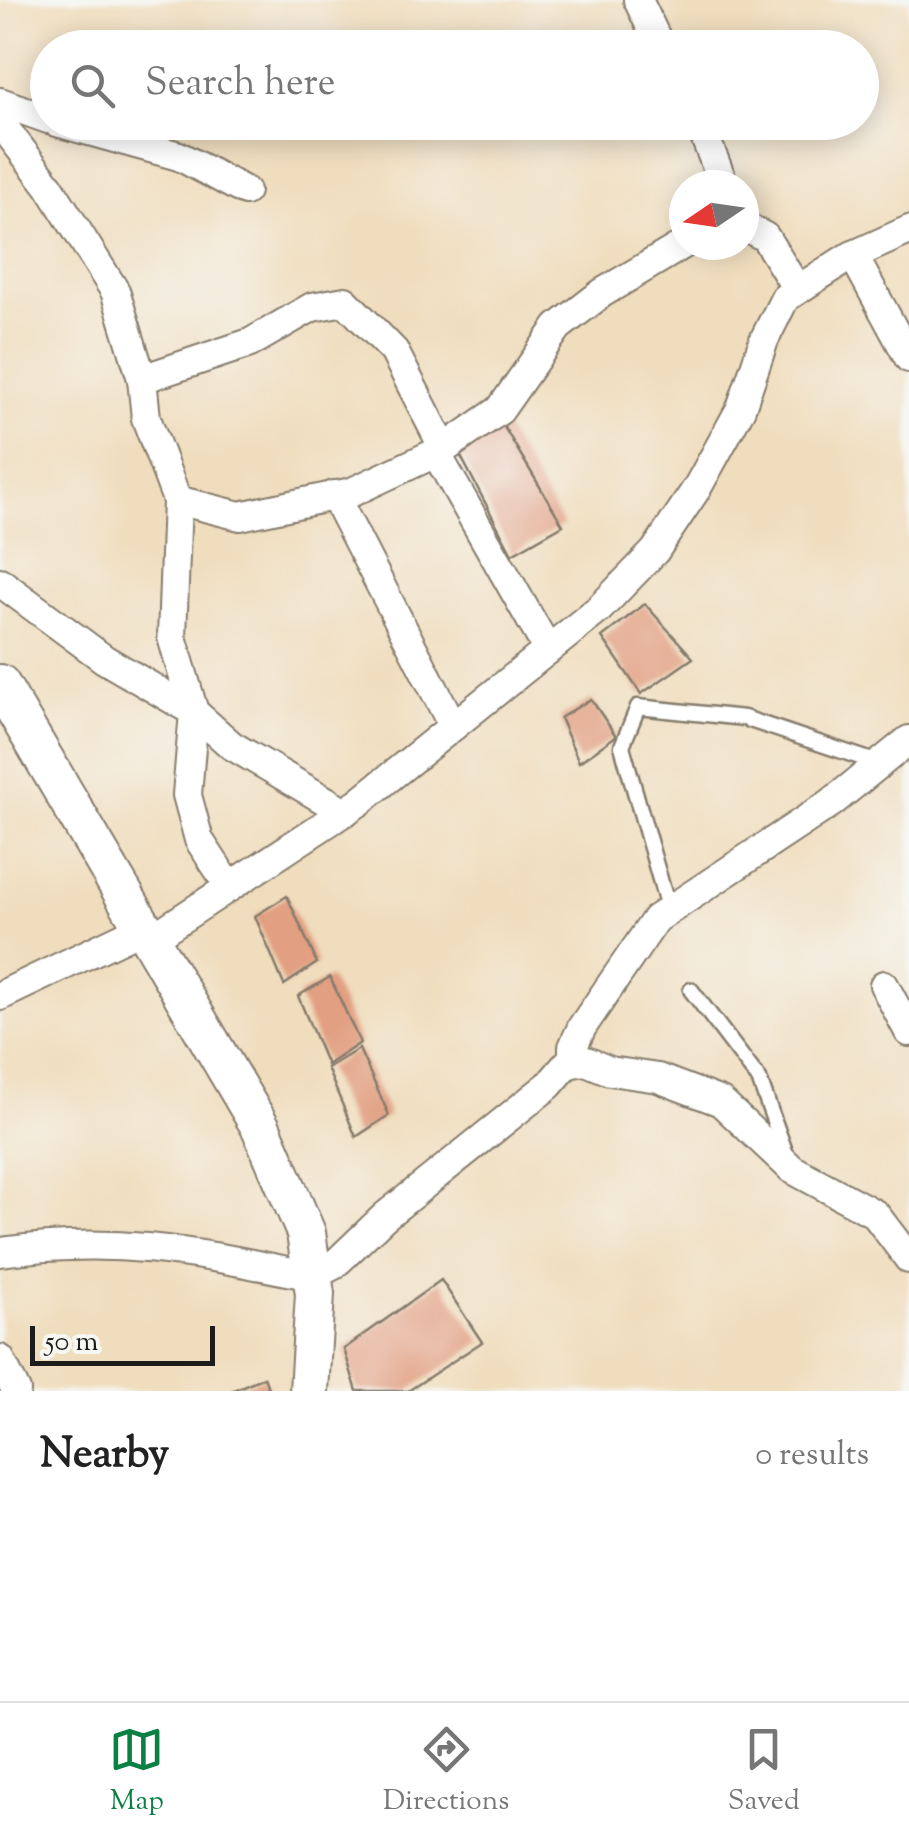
<!DOCTYPE html>
<style>
body{margin:0;font-family:"Sorts Mill Goudy",serif;background:#f6f6f6;color:#222}
.compass{position:absolute;left:669px;top:170px;width:90px;height:90px;border-radius:50%;background:#fff;box-shadow:0 5px 25px #0003;rotate:257deg}
.scale{position:absolute;left:30px;bottom:25px;width:185px;box-sizing:border-box;padding-left:10px;border:5px solid #1c1c1c;border-top:0;font-size:28px;line-height:35px;white-space:nowrap;color:#1c1c1c;-webkit-text-stroke:8px #f6f6f2;paint-order:stroke}
.list{margin:0;padding:0;list-style:none}
h2{display:flex;justify-content:space-between;align-items:center;height:130px;margin:0;padding:0 40px;font-size:42px}
h2 small{font-size:32px;font-weight:400;color:#767676}
.icon{flex:none;width:55px;height:55px;fill:none;stroke:currentColor;stroke-width:2;stroke-linecap:round;stroke-linejoin:round}
.map{position:relative;flex:none;width:909px;height:1391px;overflow:hidden}
.search{position:absolute;background:#fff;box-shadow:0 5px 25px #0003;left:30px;right:30px;top:30px;height:110px;display:flex;align-items:center;gap:25px;box-sizing:border-box;padding:0 35px;border-radius:55px;color:#767676;font-size:38px}
.sheet{height:310px;background:#fff}
nav{display:flex;justify-content:space-around;align-items:center;box-sizing:border-box;height:140px;border-top:2px solid #e0e0e0;background:#fff;font-size:28px;color:#767676}
nav a{display:grid;justify-items:center;gap:5px}
nav .on{color:#0b8043}
.map>svg:first-child{display:block}
</style>
<div class="map">
<svg width="909" height="1391" viewBox="0 0 909 1391">
<rect width="100%" height="100%" fill="#f6f6f2"/>
<filter id="ink" filterUnits="userSpaceOnUse"><feTurbulence type="fractalNoise" baseFrequency=".01" numOctaves="2"/><feDisplacementMap in="SourceGraphic" scale="20" xChannelSelector="R" yChannelSelector="G"/><feConvolveMatrix kernelMatrix="1 2 1 2 8 2 1 2 1" color-interpolation-filters="sRGB"/></filter>
<filter id="wash" filterUnits="userSpaceOnUse"><feTurbulence type="fractalNoise" baseFrequency=".0048" numOctaves="4" result="noise"/><feDisplacementMap in="SourceGraphic" scale="40" xChannelSelector="R" yChannelSelector="G"/><feGaussianBlur stdDeviation="2.25" result="paint"/><feColorMatrix in="noise" values="0 0 0 0 0 0 0 0 0 0 0 0 0 0 0 0 0 1.4 0 .05"/><feComposite in="paint" operator="in"/></filter>
<g filter="url(#wash)">
<rect width="100%" height="100%" fill="#f0ddbd"/>
<g id="blocks">
<!-- building -->
<g fill="#e29f81">
<path d="M501 422 563 525 512 554 454 443Z"/>
<path d="M645 604 693 658 641 694 602 637Z"/>
<path d="M591 699 616 736 579 762 560 718Z"/>
<path d="M287 896 317 963 284 985 255 916Z"/>
<path d="M330 977 360 1043 327 1065 298 996Z"/>
<path d="M359 1049 389 1115 356 1137 327 1068Z"/>
<path d="M441 1280 482 1342 408 1391H357L344 1349Z"/>
<path d="M264 1377 269 1391H231Z"/>
</g>
</g>
</g>
<g filter="url(#ink)">
<use href="#blocks" fill-opacity="0" stroke="#867c6c" stroke-width="2.5"/>
<g fill="none" stroke-linecap="round" stroke-linejoin="round">
<defs>
<g id="lane">
<path d="M669 911 622 746 638 707 744 718 878 763"/>
<path d="M691 990 759 1079 786 1154"/>
</g>
<g id="street">
<path d="M638 0 661 48"/>
<path d="M0 102 48 119"/>
<path d="M0 122 49 186 115 291 142 379 146 418 177 500 172 637 194 712 187 795 199 840 230 887"/>
<path d="M57 122 179 156 245 191"/>
<path d="M699 122 724 185"/>
<path d="M744 226 765 237 797 289"/>
<path d="M853 255 909 358"/>
<path d="M142 379 250 343 312 307 345 301 394 351 444 449"/>
<path d="M436 453 548 650"/>
<path d="M334 495 453 726"/>
<path d="M177 500 240 516 352 492 444 449 500 410 558 327 602 293 684 244"/>
<path d="M0 582 104 659 194 712 231 745 345 812"/>
<path d="M149 940 359 802 599 609 655 551 697 488 741 408 764 340 785 298 847 258 909 230"/>
<path d="M884 985 909 1032"/>
<path d="M0 996 142 928"/>
<path d="M573 1061V1047L582 1027 656 919 831 803 909 740"/>
<path d="M0 1252C118 1235 197 1253 312 1276L334 1265 384 1217 549 1085 567 1064 586 1061 610 1071 658 1078 721 1102 792 1169 875 1214 909 1259"/>
<path d="M0 1359 16 1391"/>
</g>
<path id="secondary" d="M0 684 261 1128 306 1233 315 1294 309 1391"/>
</defs>
<!-- lane casing -->
<use href="#lane" stroke="#867c6c" stroke-width="19"/>
<!-- street casing -->
<use href="#street" stroke="#867c6c" stroke-width="32"/>
<!-- secondary casing -->
<use href="#secondary" stroke="#867c6c" stroke-width="42"/>
<!-- lane -->
<use href="#lane" stroke="#fff" stroke-width="14"/>
<!-- street -->
<use href="#street" stroke="#fff" stroke-width="28"/>
<!-- secondary -->
<use href="#secondary" stroke="#fff" stroke-width="38"/>
</g>
</g>
</svg>
<svg class="compass" viewBox="-18 -18 36 36"><path d="M0-13l5 13h-10z" fill="#e53935"/><path d="M0 13l5-13h-10z" fill="#767676"/></svg>
<div class="scale">50 m</div>
<div class="search"><svg class="icon" aria-label="search" viewBox="0 0 24 24"><circle cx="10" cy="10" r="6"/><path d="M15 15l6 6"/></svg>Search here</div>
</div>
<section class="sheet">
<h2>Nearby<small>0 results</small></h2>
<ul class="list">
</ul>
</section>
<nav>
<a class="on"><svg class="icon" aria-label="map" viewBox="0 0 24 24"><path d="M3 6l6-2 6 2 6-2v14l-6 2-6-2-6 2zM9 4v14M15 6v14"/></svg>Map</a>
<a><svg class="icon" aria-label="directions" viewBox="0 0 24 24"><path d="M12 3l9 9-9 9-9-9zM9 14v-3h6M13 9l2 2-2 2"/></svg>Directions</a>
<a><svg class="icon" aria-label="saved" viewBox="0 0 24 24"><path d="M7 4h10v16l-5-4-5 4z"/></svg>Saved</a>
</nav>
